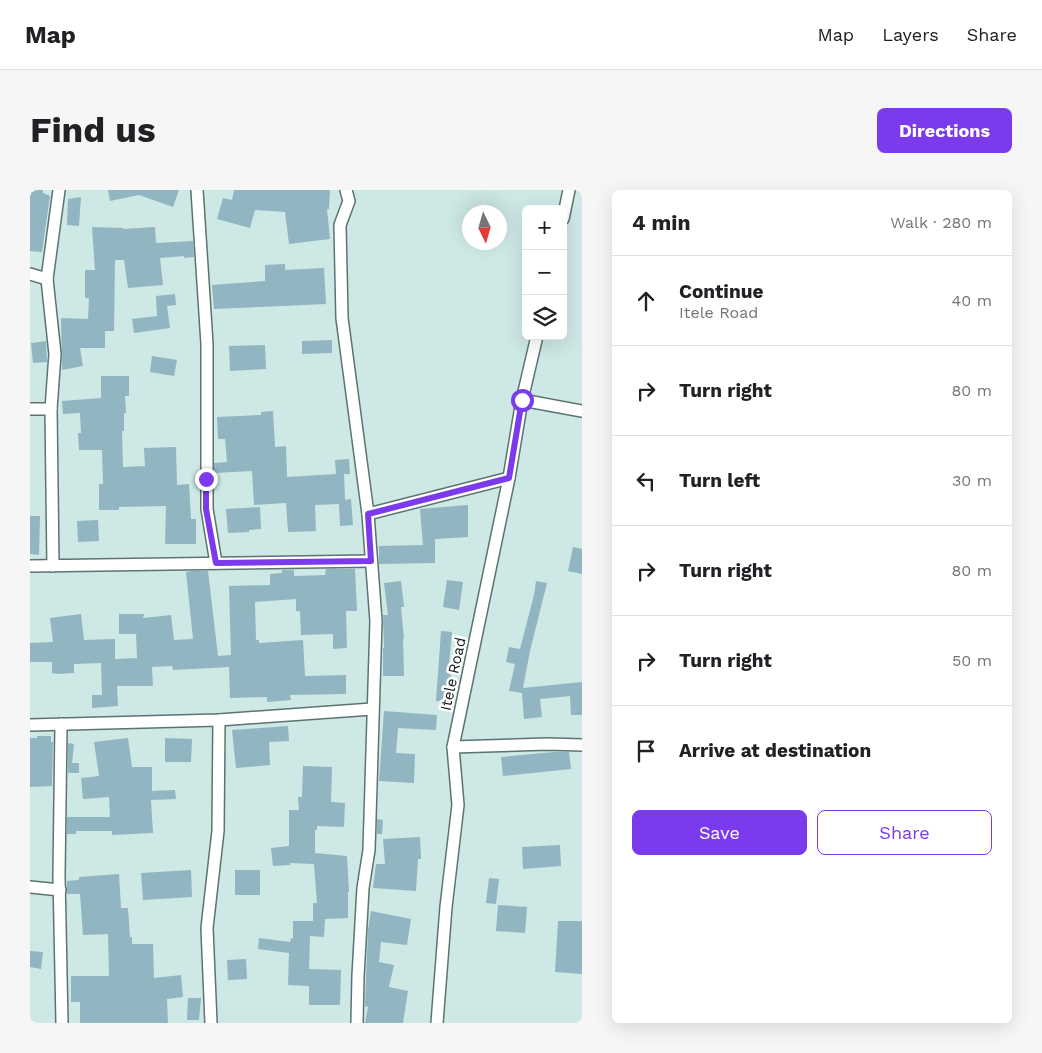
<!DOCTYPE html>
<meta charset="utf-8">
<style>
body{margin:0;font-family:"Work Sans",sans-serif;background:#f6f6f6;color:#202124}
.controls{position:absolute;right:15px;top:15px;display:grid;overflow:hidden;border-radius:8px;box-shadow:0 5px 20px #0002}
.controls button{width:45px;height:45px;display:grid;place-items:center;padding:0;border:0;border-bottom:1px solid #e0e0e0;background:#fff;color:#202124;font:25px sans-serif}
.compass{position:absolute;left:432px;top:15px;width:45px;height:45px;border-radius:50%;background:#fff;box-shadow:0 5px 20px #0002;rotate:175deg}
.stop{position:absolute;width:15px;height:15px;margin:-11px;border:4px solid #7c3aed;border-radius:50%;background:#fff}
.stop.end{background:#7c3aed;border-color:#fff;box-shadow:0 1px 5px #0008}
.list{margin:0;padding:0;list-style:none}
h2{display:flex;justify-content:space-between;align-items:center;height:65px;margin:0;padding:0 20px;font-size:21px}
h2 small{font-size:16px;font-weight:400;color:#757577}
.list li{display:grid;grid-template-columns:32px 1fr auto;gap:15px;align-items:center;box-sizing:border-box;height:90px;padding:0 20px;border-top:1px solid #e0e0e0}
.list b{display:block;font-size:19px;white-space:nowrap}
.list p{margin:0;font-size:16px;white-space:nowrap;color:#757577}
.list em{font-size:16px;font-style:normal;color:#757577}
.actions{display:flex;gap:10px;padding:15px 20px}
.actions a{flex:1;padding:11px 0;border:1px solid #7c3aed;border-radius:8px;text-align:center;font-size:18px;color:#7c3aed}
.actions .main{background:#7c3aed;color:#fff}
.icon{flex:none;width:28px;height:28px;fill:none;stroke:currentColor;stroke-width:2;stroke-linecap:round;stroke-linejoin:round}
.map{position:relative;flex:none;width:552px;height:833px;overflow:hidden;border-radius:8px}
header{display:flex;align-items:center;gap:30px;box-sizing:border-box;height:70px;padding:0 25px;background:#fff;border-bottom:1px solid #e0e0e0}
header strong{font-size:24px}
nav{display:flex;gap:28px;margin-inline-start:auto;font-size:18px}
.intro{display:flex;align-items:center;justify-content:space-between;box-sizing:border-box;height:120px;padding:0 30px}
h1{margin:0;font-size:35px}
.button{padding:12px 22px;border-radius:8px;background:#7c3aed;color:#fff;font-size:18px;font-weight:700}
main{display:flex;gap:30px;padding:0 30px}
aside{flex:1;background:#fff;border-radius:8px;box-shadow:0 5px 20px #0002}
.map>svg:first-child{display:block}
</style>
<header>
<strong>Map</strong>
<nav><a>Map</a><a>Layers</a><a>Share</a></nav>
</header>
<div class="intro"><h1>Find us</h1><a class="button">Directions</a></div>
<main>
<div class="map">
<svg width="552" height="833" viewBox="0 0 552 833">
<rect width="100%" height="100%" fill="#cee8e5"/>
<!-- building -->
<g fill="#91b5c1">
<path d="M0 0H13V3L20 6 12 62 0 61Z"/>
<path d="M78 0H149L143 17 109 5 80 11Z"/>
<path d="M204 0H300L299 19H297L300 49 259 54 255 22 225 20 220 38 187 29 193 8 202 10Z"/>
<path d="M51 7 49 36 37 35 38 9Z"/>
<path d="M62 37 93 38V39L125 37 126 53 163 51 164 67 154 68V66L130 68 133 95 98 98 94 70H85L84 141H75V158H50L53 176 32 180 31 128 58 129 59 108H55V80H65Z"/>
<path d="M255 74V80L294 78 296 114 184 119 182 95 235 91V75Z"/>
<path d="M145 104 146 115 137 116 140 138 104 143 102 129 127 126 126 106Z"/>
<path d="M302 150V163L272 164V151Z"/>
<path d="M16 151 17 172 3 173 1 153Z"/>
<path d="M235 155 236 179 200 181 199 156Z"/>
<path d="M122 166 147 170 144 186 120 182Z"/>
<path d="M71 186H99V206H95L96 223H94V241H92L93 277 115 276 114 258 146 257 147 295 159 294 161 329H166V354H135L136 316 89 317V320H69V294H73L72 260H49L48 243H51L50 223 33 224 32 211 71 208Z"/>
<path d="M243 221 245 257 256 256 257 287 306 284 305 270 319 269 320 284H314L315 310 321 309 323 335 310 336 309 314 285 315 286 341 258 342 256 313 224 315 222 281 184 283V273L197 272 195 249H188L187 227 231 225V222Z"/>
<path d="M438 315V347L405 349V373L349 374V356L393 355 390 319Z"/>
<path d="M230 317 231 339 219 340V342L198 343 196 319Z"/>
<path d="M0 326H10L9 365 0 364Z"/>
<path d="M68 330 69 351 48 352 47 331Z"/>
<path d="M543 357 552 359V384L538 381Z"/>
<path d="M296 379H325L327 421H316L317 458 303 459V444L271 445 270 421H266V409L225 412 226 450H229V453L273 450 275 486 316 485V504L260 505 261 510 237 512V507L200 508 199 477 143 480 142 476 122 477 123 496H87L88 516 62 518V505H72L71 473 44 474V483L28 484 22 483V472H0V453L23 452 20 428 51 424 54 450 85 449V469L107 468 106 444H89V424H114L113 428 141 425 144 450 163 449 156 382 162 381H178L188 466 201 465 199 396 240 395V384L252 383V380H264V386L295 385Z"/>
<path d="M417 390 433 392 429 420 413 417Z"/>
<path d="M371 391 374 417H371L374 449H373L374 486H353V458H354L353 425H358L354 393Z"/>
<path d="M506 391 517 393 500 461 493 498 552 492V525H541L540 506 510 509 512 527 494 529 492 503 479 501 485 474 476 472 479 457 490 459 504 405Z"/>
<path d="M411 441 422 442 419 473H421L420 511H406Z"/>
<path d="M354 521 407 525 406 540 368 538 366 563 385 564 384 593 349 591Z"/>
<path d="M258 536 259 551 239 552 240 575 206 578 202 540Z"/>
<path d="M7 546H21V552H23L22 596 0 597V548H7Z"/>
<path d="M98 548 102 577H122V601L145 600 146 609 121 610 123 643 82 645V641H46V644H37V627H80L79 607 53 609 51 588 69 586 64 552Z"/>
<path d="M135 548 162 549 161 572H135Z"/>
<path d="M38 553 44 554 42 573H49V583H38Z"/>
<path d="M524 562H539L541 579 473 586 471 567Z"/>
<path d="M273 576 302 577 301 612 315 613 314 637 287 636V640H285V663L317 666 319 702H318V728L295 729 294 747 280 746 279 779 311 780 310 815H279V796L258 795 259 763 228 759 229 748 260 752 261 748 263 749V731H283V713H287L284 674 260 673V675L243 676 241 658 259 656V620H269L268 607H272Z"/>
<path d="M347 629 353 630 352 644H347Z"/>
<path d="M390 647 391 669H388L386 701 343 698 346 674H355L353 649Z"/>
<path d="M530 655 531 676 493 679 492 657Z"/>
<path d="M161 680 162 707 113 710 111 683Z"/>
<rect x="205" y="680" width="25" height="25"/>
<path d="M89 684 91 718H98L100 747H102V754H123L124 788 151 785 153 807 137 809 138 833H50V812H41V786H79L78 744 53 745 50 704H37V691L49 690V687Z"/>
<path d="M459 688 469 689 466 714 456 713Z"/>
<path d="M468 715 497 717 495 743 466 741Z"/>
<path d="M341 721 381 729 377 755 351 752 349 772 364 775 359 797 378 801 373 833H335L338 817 335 816 336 786 338 740Z"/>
<path d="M528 731H552V784L525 782Z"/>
<path d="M0 761 13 762 11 779 0 777Z"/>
<path d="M216 769 217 789 198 790 197 770Z"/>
<path d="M158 808H171L169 830H157Z"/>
</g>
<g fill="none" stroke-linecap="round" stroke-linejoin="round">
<defs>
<g id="minor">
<path d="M167 0 177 154V319L186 373"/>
<path d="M316 0 319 11 310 35 312 128 338 324 346 431 339 660 333 698 328 786 327 833"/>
<path d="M533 29 539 0"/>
<path d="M0 84 17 89"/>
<path d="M492 210 552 221"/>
<path d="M0 219H21"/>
<path d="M338 324 479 288"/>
<path d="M0 376 341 371"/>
<path d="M23 376 21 219 25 164 17 89 29 0"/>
<path d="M31 534 29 686 32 833"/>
<path d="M0 535 189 530 342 519"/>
<path d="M423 557 517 554 552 555"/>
<path d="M0 697 30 700"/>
<path d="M181 833 177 738 188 641 189 530"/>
<path d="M407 833 416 717 428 615 423 557 479 288 492 210 507 146"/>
</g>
</defs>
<!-- minor casing -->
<use href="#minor" stroke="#5c7471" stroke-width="14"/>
<!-- minor -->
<use href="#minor" stroke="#fff" stroke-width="11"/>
</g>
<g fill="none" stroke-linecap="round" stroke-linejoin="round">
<!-- route -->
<path stroke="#7c3aed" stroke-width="6" d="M176 289V319L186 373 341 371 338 324 479 288 492 210"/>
</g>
<g text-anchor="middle" stroke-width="5" stroke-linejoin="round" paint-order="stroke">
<!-- street labels -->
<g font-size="15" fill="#0b1413" stroke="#fff">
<text transform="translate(423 484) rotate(-78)" y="5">Itele Road</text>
</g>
</g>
</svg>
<div class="controls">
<button>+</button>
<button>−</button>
<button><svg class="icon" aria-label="layers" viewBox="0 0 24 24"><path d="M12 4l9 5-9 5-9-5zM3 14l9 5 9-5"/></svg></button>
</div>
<svg class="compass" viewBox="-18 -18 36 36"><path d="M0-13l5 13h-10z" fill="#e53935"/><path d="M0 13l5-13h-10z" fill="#757577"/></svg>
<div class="stop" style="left:492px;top:210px"></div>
<div class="stop end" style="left:176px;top:289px"></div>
</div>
<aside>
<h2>4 min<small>Walk · 280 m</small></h2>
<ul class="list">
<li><svg class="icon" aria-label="ahead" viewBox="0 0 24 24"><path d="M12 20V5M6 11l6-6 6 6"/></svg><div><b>Continue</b><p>Itele Road</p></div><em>40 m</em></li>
<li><svg class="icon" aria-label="right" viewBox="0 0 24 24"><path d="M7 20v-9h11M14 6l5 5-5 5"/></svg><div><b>Turn right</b></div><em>80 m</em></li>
<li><svg class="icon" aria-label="left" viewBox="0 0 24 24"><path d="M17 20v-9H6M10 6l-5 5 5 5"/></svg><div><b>Turn left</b></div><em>30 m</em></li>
<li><svg class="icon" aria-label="right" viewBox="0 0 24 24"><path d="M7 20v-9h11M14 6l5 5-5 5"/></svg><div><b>Turn right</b></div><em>80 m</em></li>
<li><svg class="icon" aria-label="right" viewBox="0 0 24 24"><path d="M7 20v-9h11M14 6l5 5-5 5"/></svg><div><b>Turn right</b></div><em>50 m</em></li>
<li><svg class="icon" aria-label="arrive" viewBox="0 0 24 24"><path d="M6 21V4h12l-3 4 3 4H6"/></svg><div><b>Arrive at destination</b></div></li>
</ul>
<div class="actions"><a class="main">Save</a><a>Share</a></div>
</aside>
</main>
